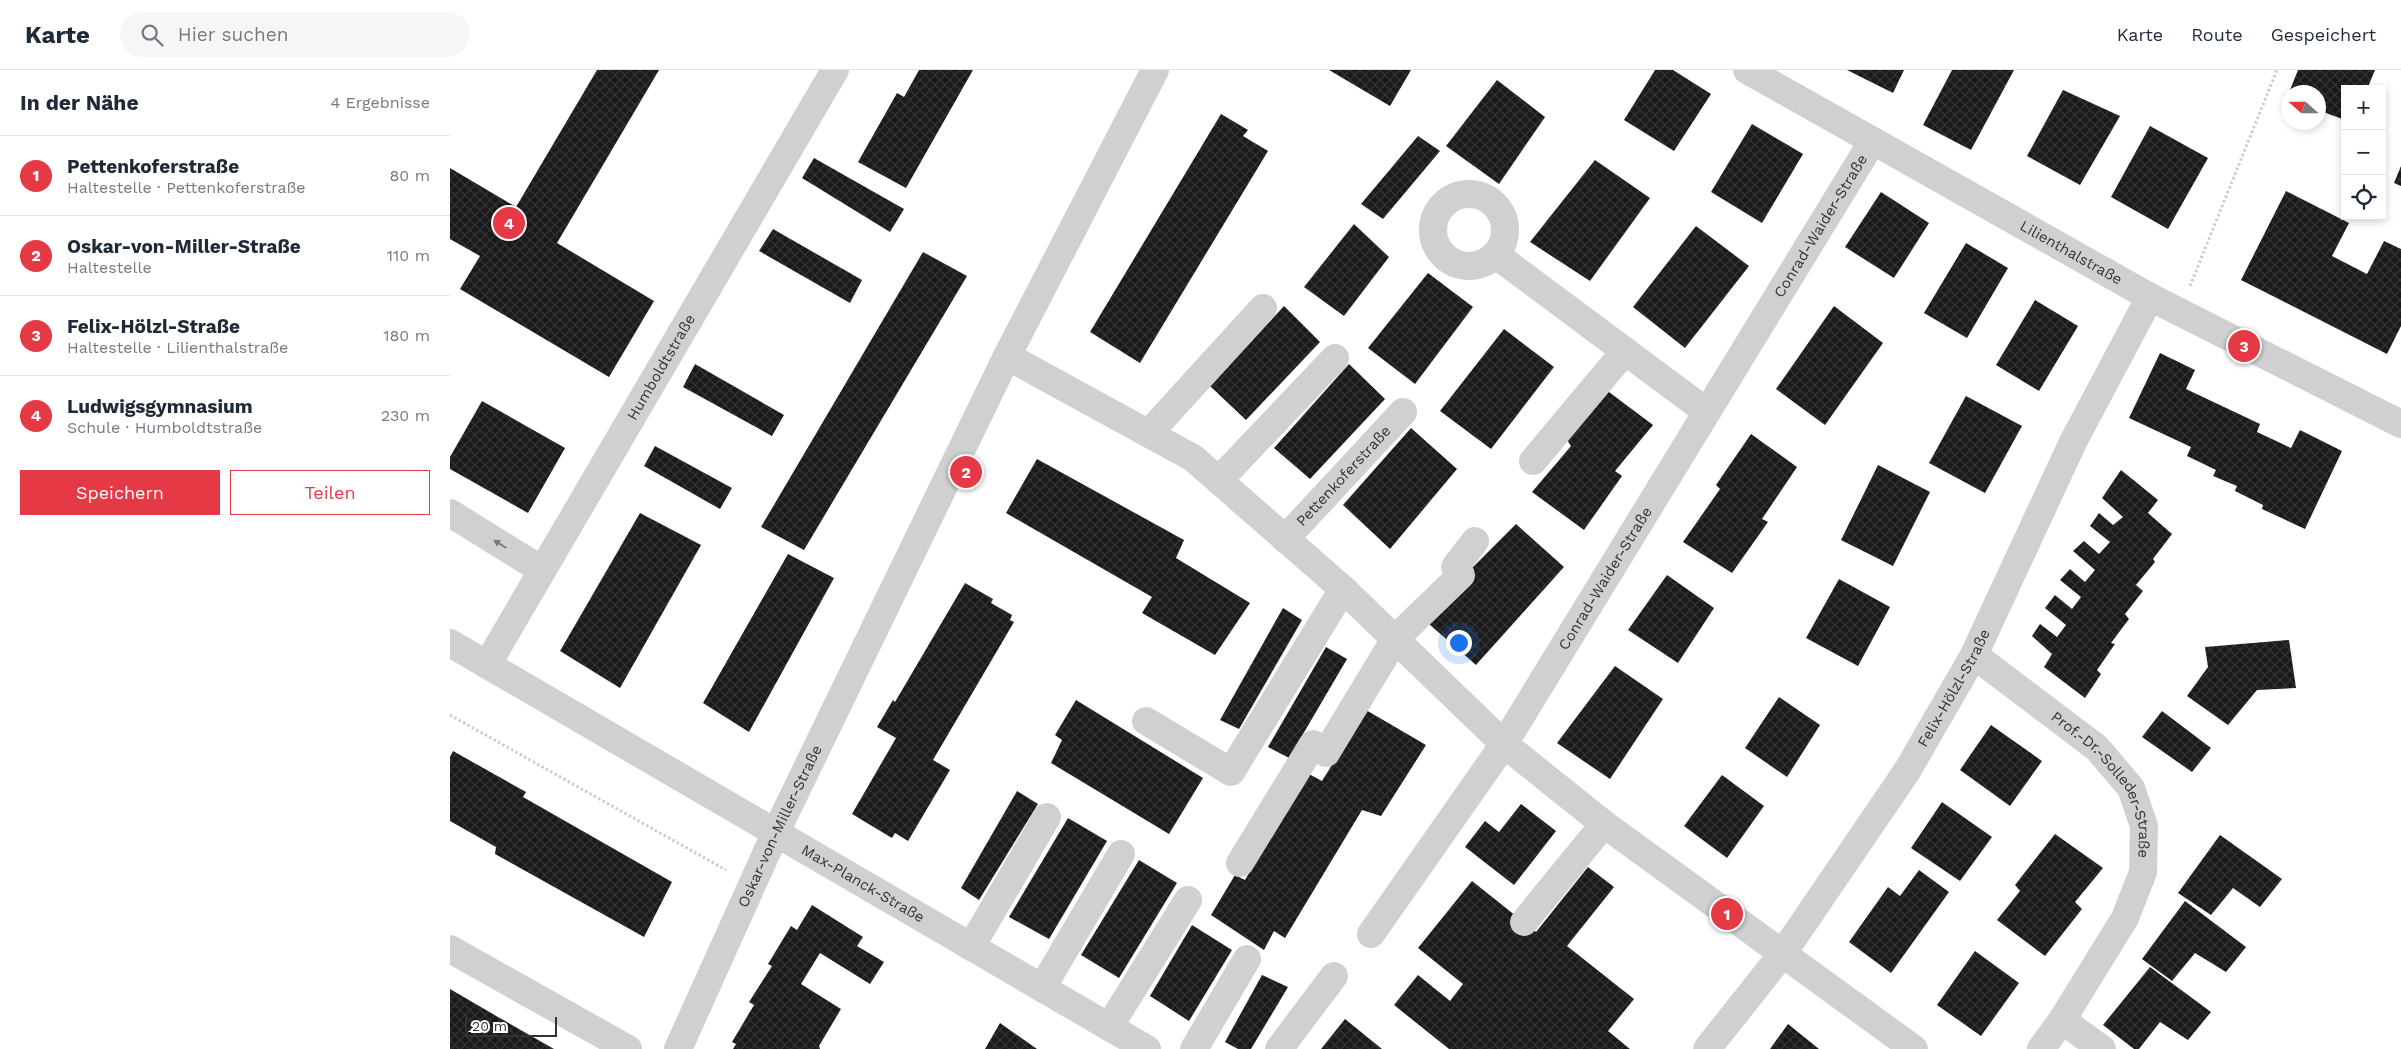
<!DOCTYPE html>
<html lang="de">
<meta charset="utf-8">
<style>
body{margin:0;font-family:"Work Sans",sans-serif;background:#f6f6f7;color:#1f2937}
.controls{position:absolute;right:15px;top:15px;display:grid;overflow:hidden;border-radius:0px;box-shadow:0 2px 8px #0003}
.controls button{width:45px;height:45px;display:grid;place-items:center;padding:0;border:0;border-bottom:1px solid #e0e1e3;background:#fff;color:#1f2937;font:25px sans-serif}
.compass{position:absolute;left:1831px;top:15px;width:45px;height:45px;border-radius:50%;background:#fff;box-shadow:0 2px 8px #0003;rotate:291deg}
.scale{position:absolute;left:15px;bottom:12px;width:92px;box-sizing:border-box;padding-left:5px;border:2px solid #333;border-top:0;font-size:14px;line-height:18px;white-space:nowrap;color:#333;-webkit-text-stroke:4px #fff;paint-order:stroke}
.you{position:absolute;left:1008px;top:572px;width:18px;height:18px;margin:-12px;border:4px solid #fff;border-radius:50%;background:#1a73e8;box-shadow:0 0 0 8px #1a73e833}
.badge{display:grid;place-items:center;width:32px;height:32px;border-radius:50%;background:#e63946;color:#fff;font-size:16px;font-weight:700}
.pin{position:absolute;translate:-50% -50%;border:2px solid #fff;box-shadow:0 1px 5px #0006}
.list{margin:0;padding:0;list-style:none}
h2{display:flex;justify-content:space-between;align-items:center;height:65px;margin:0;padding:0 20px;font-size:21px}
h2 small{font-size:16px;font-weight:400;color:#747a83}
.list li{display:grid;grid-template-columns:32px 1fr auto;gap:15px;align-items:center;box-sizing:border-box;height:80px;padding:0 20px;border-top:1px solid #e0e1e3}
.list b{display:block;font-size:19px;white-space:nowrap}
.list p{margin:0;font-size:16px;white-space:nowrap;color:#747a83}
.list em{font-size:16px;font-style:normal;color:#747a83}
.actions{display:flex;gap:10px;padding:15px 20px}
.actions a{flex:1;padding:11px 0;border:1px solid #e63946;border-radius:0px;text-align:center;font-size:18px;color:#e63946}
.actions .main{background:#e63946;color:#fff}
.icon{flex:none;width:28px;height:28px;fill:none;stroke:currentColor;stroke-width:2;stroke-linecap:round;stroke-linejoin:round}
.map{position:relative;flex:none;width:1951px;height:979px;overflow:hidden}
header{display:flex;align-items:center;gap:30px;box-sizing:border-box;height:70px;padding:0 25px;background:#fff;border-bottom:1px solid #e0e1e3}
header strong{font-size:24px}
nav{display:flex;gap:28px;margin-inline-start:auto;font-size:18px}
.search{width:350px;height:45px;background:#f6f6f7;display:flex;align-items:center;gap:12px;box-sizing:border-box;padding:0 18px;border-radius:28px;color:#747a83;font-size:19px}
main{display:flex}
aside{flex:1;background:#fff}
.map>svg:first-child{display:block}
</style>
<header>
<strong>Karte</strong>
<div class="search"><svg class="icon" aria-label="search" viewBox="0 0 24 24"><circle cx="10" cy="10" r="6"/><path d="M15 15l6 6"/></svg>Hier suchen</div>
<nav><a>Karte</a><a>Route</a><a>Gespeichert</a></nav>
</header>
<main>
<aside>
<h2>In der Nähe<small>4 Ergebnisse</small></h2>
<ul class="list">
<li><span class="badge">1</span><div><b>Pettenkoferstraße</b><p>Haltestelle · Pettenkoferstraße</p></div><em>80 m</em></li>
<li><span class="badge">2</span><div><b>Oskar-von-Miller-Straße</b><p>Haltestelle</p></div><em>110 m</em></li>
<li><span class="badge">3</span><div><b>Felix-Hölzl-Straße</b><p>Haltestelle · Lilienthalstraße</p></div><em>180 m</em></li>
<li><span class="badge">4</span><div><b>Ludwigsgymnasium</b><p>Schule · Humboldtstraße</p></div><em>230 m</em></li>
</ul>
<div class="actions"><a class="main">Speichern</a><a>Teilen</a></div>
</aside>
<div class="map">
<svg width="1951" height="979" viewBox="0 0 1951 979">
<defs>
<pattern id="building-cross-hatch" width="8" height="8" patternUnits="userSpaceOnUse" patternTransform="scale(1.25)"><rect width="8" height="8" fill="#1a1a1a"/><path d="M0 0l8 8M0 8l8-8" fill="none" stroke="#333"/></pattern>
</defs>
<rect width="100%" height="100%" fill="#fff"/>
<!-- building -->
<g fill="url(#building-cross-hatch)">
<path d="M147 0H209L107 173 204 231 159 307 10 219 30 186 0 169V98L66 137Z"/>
<path d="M469 0H523L456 118 408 92 447 23 454 27Z"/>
<path d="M879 0H961L940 36Z"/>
<path d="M1205 0H1223L1261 24 1224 81 1174 50Z"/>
<path d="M1397 0H1454L1443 23Z"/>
<path d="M1502 0H1564L1521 80 1473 55Z"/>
<path d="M1848 0H1925L1918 17 1922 19H1895V50L1868 40V22H1848L1840 20Z"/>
<path d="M1047 10 1095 47 1049 114 996 76Z"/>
<path d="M1613 20 1670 46 1630 115 1577 86Z"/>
<path d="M771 44 798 60 793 66 818 81 690 293 640 262Z"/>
<path d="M1302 54 1353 84 1312 153 1261 122Z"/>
<path d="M1700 56 1758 88 1718 159 1661 127Z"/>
<path d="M968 66 990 81 933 149 911 134Z"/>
<path d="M364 88 454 139 440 162 352 108Z"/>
<path d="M1145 90 1200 128 1140 211 1080 172Z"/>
<path d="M1951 96V116L1944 113Z"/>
<path d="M1836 121 1899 153 1882 186 1917 204 1934 171 1951 179V256L1937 284 1791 210Z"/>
<path d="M1431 122 1479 153 1444 208 1395 177Z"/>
<path d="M904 154 939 187 894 246 854 217Z"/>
<path d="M1246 156 1299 196 1235 278 1183 237Z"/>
<path d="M323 159 412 210 400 233 309 181Z"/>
<path d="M1516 173 1558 198 1517 268 1474 243Z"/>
<path d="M473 182 517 206 354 480 311 457Z"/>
<path d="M978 203 1023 237 965 314 918 278Z"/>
<path d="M1585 230 1628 256 1589 321 1546 295Z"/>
<path d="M834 236 870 272 796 350 760 316Z"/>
<path d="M1384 236 1433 273 1375 355 1326 319Z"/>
<path d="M1054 259 1104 297 1041 379 990 341Z"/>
<path d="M1710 283 1745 300 1736 319 1810 354 1807 362 1841 378 1850 360 1892 381 1855 459 1812 439 1813 435 1785 421 1787 416 1763 406 1766 400 1737 386 1741 377 1679 348Z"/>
<path d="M245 294 334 345 322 366 233 317Z"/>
<path d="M899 294 935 329 860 409 824 378Z"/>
<path d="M1155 319 1203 355 1165 401 1172 406 1134 460 1082 422 1121 376 1115 367Z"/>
<path d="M1516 326 1572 356 1535 423 1479 393Z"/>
<path d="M32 331 115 378 78 443 0 399V387Z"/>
<path d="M961 358 1007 399 940 479 893 435Z"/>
<path d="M1301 364 1347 397 1312 449 1318 452 1282 503 1233 472 1270 419 1266 415Z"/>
<path d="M205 376 282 418 270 439 194 396Z"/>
<path d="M587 389 734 470 726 488 800 533 765 585 692 543 702 527 556 443Z"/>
<path d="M1428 395 1480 422 1443 496 1391 470Z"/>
<path d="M1671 400 1708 430 1698 443 1722 464 1703 489 1705 492 1686 515 1693 521 1675 544 1679 549 1661 573 1665 574 1647 600 1651 604 1635 628 1594 597 1602 584 1582 566 1590 554 1607 567 1616 555 1595 538 1605 525 1622 539 1631 527 1610 510 1620 499 1635 512 1645 500 1623 481 1634 471 1649 484 1660 472 1640 456 1649 443 1663 455 1673 447 1652 428Z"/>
<path d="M190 443 251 475 170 618 110 581Z"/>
<path d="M1066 454 1114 497 1026 595 979 554 1018 502Z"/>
<path d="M338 484 384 508 299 662 253 633Z"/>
<path d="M1217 505 1264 538 1228 593 1178 560Z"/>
<path d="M1389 509 1440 537 1408 596 1356 568Z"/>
<path d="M515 513 543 529 541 533 562 545 560 550 564 552 483 690 500 700 458 771 445 763 442 768 402 744 446 668 427 657 443 630 445 632Z"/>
<path d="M833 538 852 550 789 659 770 650Z"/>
<path d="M1839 570 1846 618 1807 620 1778 655 1737 626 1758 597 1755 577Z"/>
<path d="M876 577 897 589 839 688 818 677Z"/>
<path d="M1165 596 1213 629 1160 709 1107 673Z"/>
<path d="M1329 627 1370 655 1337 707 1295 678Z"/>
<path d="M626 630 753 708 719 764 601 693 612 670 605 665Z"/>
<path d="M916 640 976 675 931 746 912 740 835 868 824 861 814 880 761 845 785 805 795 810 857 703 872 711Z"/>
<path d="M1712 641 1761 678 1742 702 1692 667Z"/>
<path d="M1541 655 1592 691 1560 736 1510 700Z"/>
<path d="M3 681 76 722 73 727 222 812 194 867 45 784 46 777 0 751V687Z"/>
<path d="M1272 705 1314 736 1277 788 1234 756Z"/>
<path d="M567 721 588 734 529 830 511 818Z"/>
<path d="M1492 732 1542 767 1510 811 1461 778Z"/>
<path d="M1071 734 1106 761 1064 815 1015 777 1035 751 1049 762Z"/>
<path d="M618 748 657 771 599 869 559 847Z"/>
<path d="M1605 764 1653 798 1625 832 1632 839 1595 886 1547 850 1570 821 1565 815Z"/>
<path d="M1770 765 1832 809 1810 837 1783 818 1761 845 1728 823Z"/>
<path d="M689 790 727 813 669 908 631 885Z"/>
<path d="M1138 797 1164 817 1117 876 1184 929 1158 961 1180 979H999L944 935 968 905 1000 931 1013 914 968 878 1022 811 1086 862Z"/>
<path d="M1469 800 1499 822 1441 903 1399 872 1438 817 1450 826Z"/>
<path d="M1735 831 1796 877 1776 902 1745 883 1722 911 1692 889Z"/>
<path d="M362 835 413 867 407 876 434 892 420 914 370 883 351 914 391 939 369 976 370 979H283L286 974 282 972 304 935 299 932 322 896 318 894 341 856 347 860Z"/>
<path d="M742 855 782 880 739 951 700 926Z"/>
<path d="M1525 881 1569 913 1531 966 1487 935Z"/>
<path d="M1700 897 1761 942 1738 970 1710 952 1689 979H1684L1653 955Z"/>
<path d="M812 905 838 917 801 979H788L775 972Z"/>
<path d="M0 919 48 947 104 979H0Z"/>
<path d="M895 949 932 979H871Z"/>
<path d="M550 953 587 979H535Z"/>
<path d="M1338 954 1369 979H1320Z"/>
</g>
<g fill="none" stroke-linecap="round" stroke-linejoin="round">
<!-- path -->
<g stroke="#cdcdcd" stroke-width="3" stroke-dasharray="2.5 2.5" stroke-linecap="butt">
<path d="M1740 216 1827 0"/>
<path d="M0 645 276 800"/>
</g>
<!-- minor -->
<g stroke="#d0d0d0" stroke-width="28">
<path id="s1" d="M1297 0 1700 227 1951 354"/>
<circle cx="1019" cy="160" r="36"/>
<path d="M1046 185 1257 342"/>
<path d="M557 286 743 388 893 519 1054 674 1154 754 1464 979"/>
<path d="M699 363 813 238"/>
<path d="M1083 391 1175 281"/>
<path d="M769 410 885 288"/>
<path d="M0 443 92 500"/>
<path id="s2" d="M835 469 953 342"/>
<path id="s3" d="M0 573 697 979"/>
<path id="s4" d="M1524 585 1647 678 1681 718 1694 756 1693 802 1675 848 1612 950 1591 979"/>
<path id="s5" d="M37 595 385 0"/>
<path d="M696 651 781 702 893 519"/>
<path d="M790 793 863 674 876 683 945 569 1011 505 1005 497 1025 471"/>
<path d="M1074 852 1154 754"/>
<path id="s6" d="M921 864 1054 674 1422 72"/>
<path d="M521 877 597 747"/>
<path d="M0 879 178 979"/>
<path d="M592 918 671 784"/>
<path d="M1612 950 1652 979"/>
<path d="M659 957 738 830"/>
<path id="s7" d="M228 979 325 764 557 286 705 0"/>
<path d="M744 979 797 889"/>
<path d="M829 979 884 906"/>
<path id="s8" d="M1257 979 1333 883 1457 701 1524 585 1623 372 1700 227"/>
</g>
</g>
<!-- one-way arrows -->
<defs><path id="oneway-solid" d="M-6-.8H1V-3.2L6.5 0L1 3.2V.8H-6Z" transform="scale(1.25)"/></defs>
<use fill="#7a7a7a" href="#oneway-solid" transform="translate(50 474) rotate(-148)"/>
<g text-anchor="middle" stroke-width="5" stroke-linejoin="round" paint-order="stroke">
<!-- street labels -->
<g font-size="15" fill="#333" stroke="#fff">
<text dy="5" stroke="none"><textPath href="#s6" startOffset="839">Conrad-Waider-Straße</textPath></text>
<text dy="5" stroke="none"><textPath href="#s1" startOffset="372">Lilienthalstraße</textPath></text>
<text dy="5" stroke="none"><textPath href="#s5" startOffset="345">Humboldtstraße</textPath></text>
<text dy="5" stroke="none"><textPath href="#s2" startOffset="86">Pettenkoferstraße</textPath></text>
<text dy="5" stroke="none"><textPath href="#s6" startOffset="426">Conrad-Waider-Straße</textPath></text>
<text dy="5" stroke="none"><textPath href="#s8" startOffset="438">Felix-Hölzl-Straße</textPath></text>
<text dy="5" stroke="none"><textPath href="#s4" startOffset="189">Prof.-Dr.-Solleder-Straße</textPath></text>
<text dy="5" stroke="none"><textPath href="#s7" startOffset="245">Oskar-von-Miller-Straße</textPath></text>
<text dy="5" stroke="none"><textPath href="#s3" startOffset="478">Max-Planck-Straße</textPath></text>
</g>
</g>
</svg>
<div class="controls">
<button>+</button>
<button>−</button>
<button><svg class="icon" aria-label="locate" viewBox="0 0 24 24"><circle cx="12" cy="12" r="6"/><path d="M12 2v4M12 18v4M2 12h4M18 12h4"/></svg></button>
</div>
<svg class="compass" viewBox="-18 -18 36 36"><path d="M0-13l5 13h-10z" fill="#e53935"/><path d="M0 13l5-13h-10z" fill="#747a83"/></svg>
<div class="scale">20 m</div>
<div class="you"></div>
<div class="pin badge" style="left:1277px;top:844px">1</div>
<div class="pin badge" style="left:516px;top:402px">2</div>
<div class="pin badge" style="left:1794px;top:276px">3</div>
<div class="pin badge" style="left:59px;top:153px">4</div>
</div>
</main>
